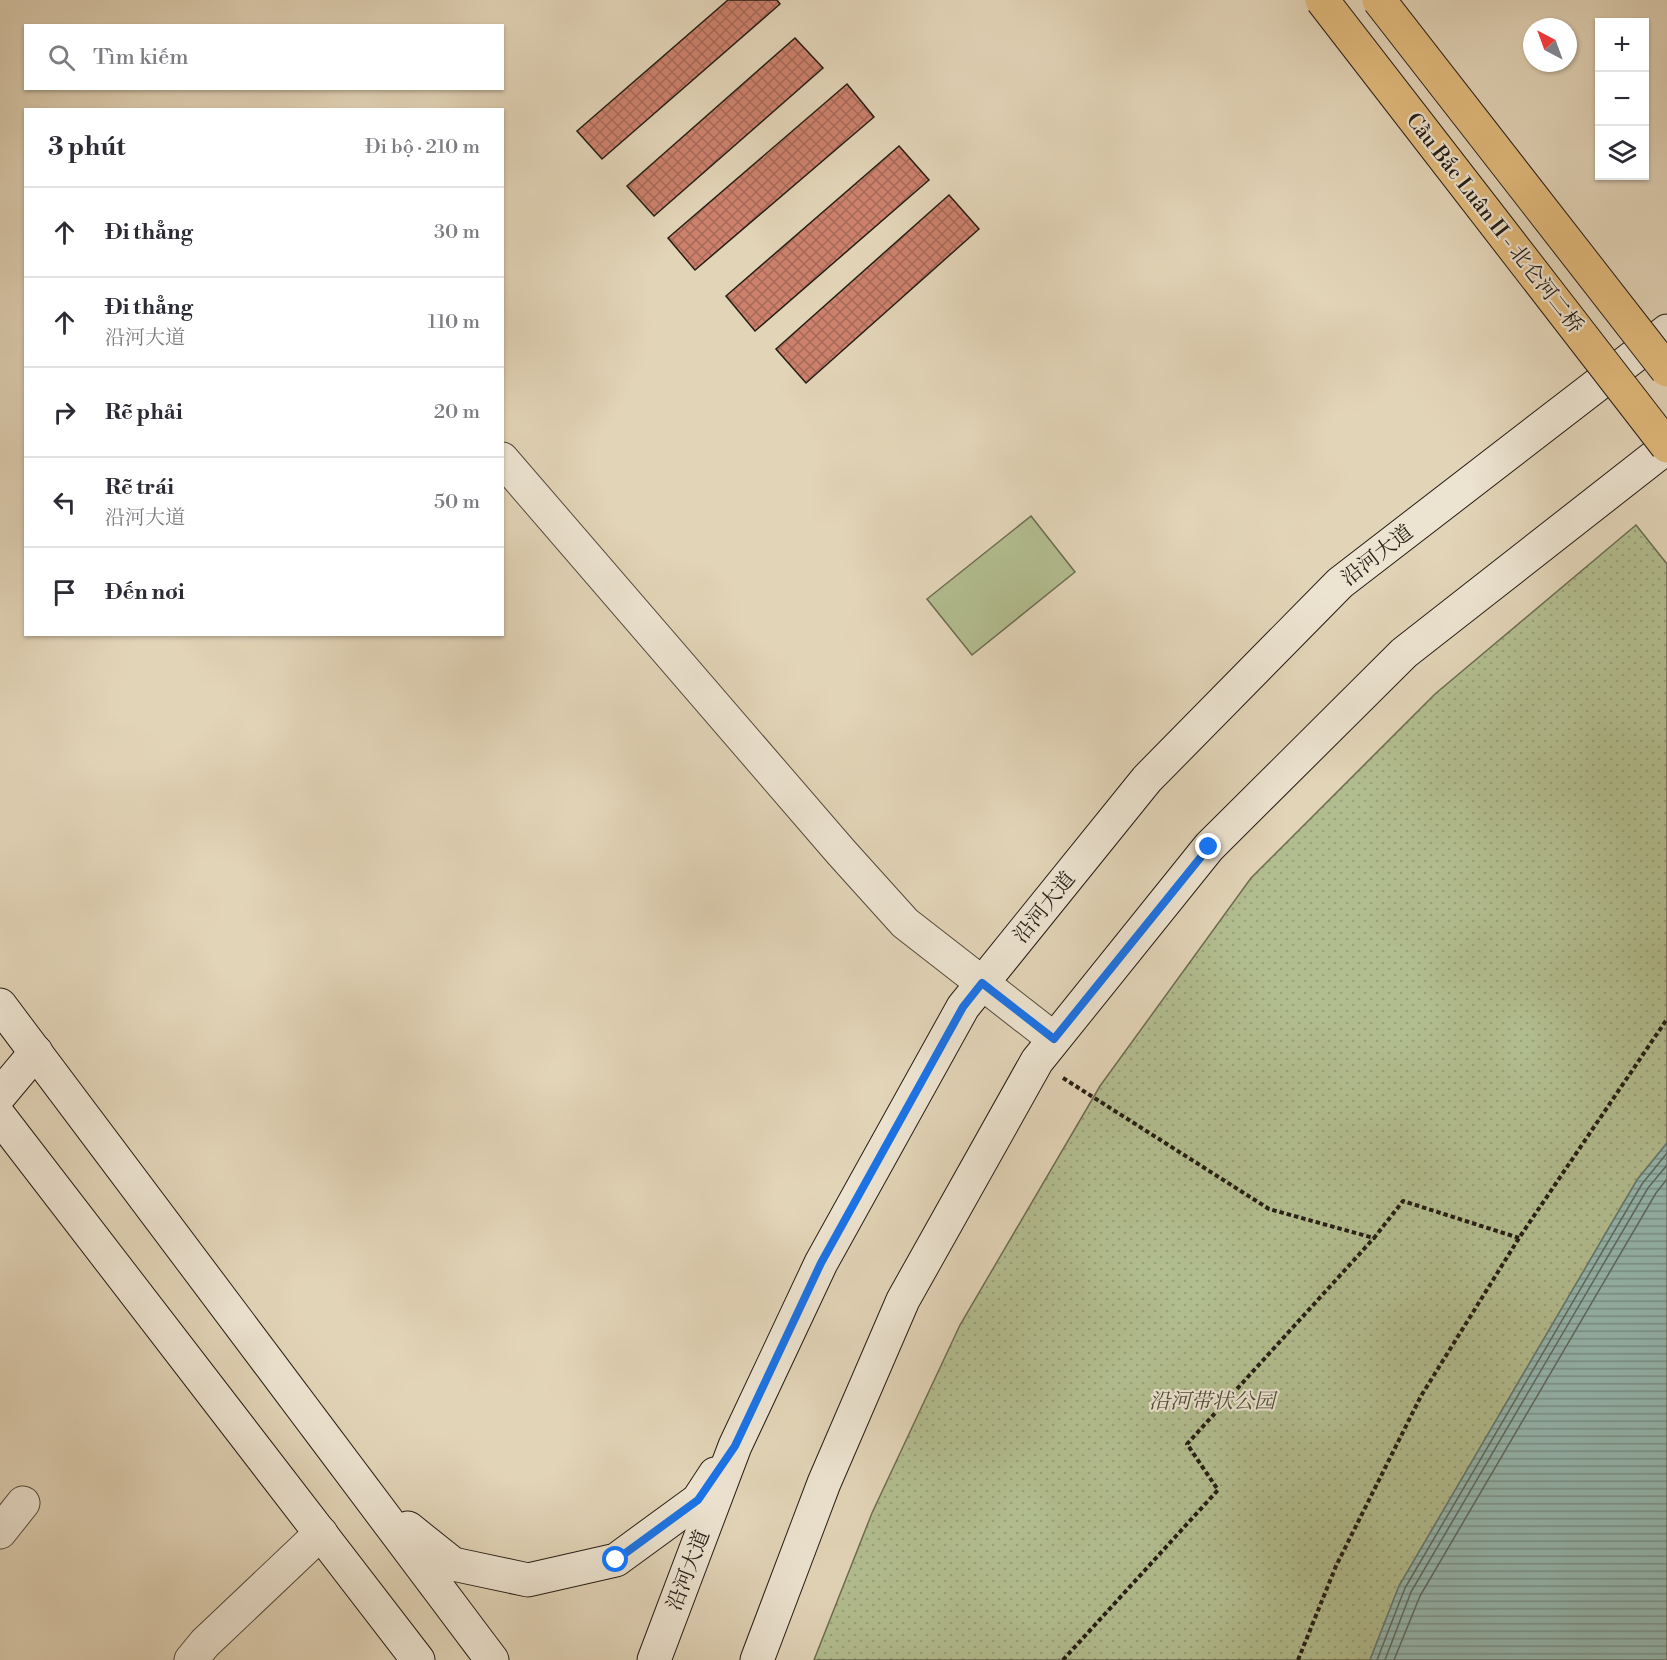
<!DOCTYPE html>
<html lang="vi">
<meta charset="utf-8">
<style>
body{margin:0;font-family:"Libre Bodoni","Noto Serif SC",serif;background:#f2f2f3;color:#2b2b33}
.controls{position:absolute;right:18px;top:18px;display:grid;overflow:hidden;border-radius:0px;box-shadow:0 2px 4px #0004}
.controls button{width:54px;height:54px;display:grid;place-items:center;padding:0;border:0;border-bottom:2px solid #e1e1e2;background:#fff;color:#2b2b33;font:30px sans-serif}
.compass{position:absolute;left:1523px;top:18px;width:54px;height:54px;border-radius:50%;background:#fff;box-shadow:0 2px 4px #0004;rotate:319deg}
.stop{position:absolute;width:18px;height:18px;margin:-14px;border:4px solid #1a73e8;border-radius:50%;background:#fff}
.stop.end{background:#1a73e8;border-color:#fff;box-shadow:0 2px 6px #0008}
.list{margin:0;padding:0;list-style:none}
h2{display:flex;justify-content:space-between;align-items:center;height:78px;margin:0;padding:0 24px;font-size:26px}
h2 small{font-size:20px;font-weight:400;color:#7c7c81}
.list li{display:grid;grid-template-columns:39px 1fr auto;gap:18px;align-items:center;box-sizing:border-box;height:90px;padding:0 24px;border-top:2px solid #e1e1e2}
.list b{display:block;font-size:22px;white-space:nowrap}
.list p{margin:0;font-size:20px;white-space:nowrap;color:#7c7c81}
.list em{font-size:20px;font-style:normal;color:#7c7c81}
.icon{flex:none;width:33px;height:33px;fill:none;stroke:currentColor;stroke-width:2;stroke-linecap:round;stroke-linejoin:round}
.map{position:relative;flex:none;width:1667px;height:1660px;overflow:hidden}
.search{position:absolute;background:#fff;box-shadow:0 2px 4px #0004;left:24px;top:24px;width:480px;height:66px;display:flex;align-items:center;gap:15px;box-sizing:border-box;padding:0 21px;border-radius:0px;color:#7c7c81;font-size:22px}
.panel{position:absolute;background:#fff;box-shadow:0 2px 4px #0004;left:24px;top:108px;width:480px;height:528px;border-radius:0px}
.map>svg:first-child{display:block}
</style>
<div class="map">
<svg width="1667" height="1660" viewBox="0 0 1667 1660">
<defs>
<pattern id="park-dots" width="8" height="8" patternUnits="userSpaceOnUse" patternTransform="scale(1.5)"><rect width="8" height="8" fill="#b2bd8f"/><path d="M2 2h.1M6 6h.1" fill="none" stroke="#99a27a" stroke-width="1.8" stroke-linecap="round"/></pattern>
<pattern id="water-rules" width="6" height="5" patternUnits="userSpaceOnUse" patternTransform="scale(1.5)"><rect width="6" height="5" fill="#95b8b0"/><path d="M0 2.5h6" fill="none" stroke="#79958e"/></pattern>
<pattern id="building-cross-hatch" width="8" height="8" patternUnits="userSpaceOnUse" patternTransform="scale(1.5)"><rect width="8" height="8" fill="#cd816d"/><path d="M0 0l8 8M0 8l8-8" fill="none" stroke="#a66958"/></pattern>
</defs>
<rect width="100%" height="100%" fill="#e2d4b7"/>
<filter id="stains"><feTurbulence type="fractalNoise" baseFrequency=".00333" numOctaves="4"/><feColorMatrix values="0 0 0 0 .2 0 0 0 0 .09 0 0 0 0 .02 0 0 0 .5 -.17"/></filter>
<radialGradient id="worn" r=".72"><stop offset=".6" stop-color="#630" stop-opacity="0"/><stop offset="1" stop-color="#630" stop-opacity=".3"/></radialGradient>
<!-- park -->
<path fill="url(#park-dots)" stroke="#6c6d52" stroke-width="1.5" d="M1636 525 1667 564V1143L1637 1180 1399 1586 1370 1660H814L872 1513 960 1325 1100 1086 1251 878 1435 694Z"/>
<!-- pitch -->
<path fill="#b2bd8f" stroke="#6c6d52" stroke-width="1.5" d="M1031 516 1075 572 972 655 927 599Z"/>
<!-- water -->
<path fill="url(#water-rules)" stroke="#687a72" stroke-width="1.5" d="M1667 1143V1660H1370L1399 1586 1637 1180Z"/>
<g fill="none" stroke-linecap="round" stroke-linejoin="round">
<!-- shore -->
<g stroke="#5d6a62" stroke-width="1.5">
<path d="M1377 1660 1405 1588 1642 1184 1667 1153"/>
<path d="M1385 1660 1411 1592 1648 1188 1667 1165"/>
<path d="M1394 1660 1420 1596 1656 1193 1667 1179"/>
</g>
</g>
<!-- building -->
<g fill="url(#building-cross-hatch)" stroke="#251d15" stroke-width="1.5">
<path d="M728 0H777L780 4 602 159 577 131Z"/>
<path d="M795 38 823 68 654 216 627 186Z"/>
<path d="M847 84 874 117 695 270 668 238Z"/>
<path d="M899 146 929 180 755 331 726 296Z"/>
<path d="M949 195 979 229 806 383 776 349Z"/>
</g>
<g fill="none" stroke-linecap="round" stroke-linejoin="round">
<defs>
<g id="street">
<path d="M502 459 841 852 905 923 1054 1039"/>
<path d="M0 1532 23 1503"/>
<path d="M191 1660 205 1643 321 1533"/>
</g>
<g id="secondary">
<path d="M0 1005 492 1660"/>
<path d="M0 1095 36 1052"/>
<path d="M0 1117 418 1660"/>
<path d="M408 1528 453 1564 528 1580 616 1560 698 1500 715 1474"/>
<path d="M654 1660 735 1446 821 1263 963 1007 1147 779 1340 583 1667 331"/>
<path d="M757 1660 824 1483 903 1300 1037 1061 1209 847 1404 653 1667 447"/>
</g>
</defs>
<!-- street casing -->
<use href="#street" stroke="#544b3e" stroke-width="35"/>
<!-- secondary casing -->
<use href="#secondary" stroke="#251d15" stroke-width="35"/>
<!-- path -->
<g stroke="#251d15" stroke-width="4" stroke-dasharray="4.5 3" stroke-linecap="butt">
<path d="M1063 1078 1269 1209 1374 1238 1403 1201 1519 1238"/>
<path d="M1063 1660 1218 1490 1187 1444 1374 1238"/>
<path d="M1298 1660 1336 1566 1421 1396 1519 1238 1667 1019"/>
</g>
<!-- street -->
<use href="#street" stroke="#ece3d0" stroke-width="33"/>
<!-- secondary -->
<use href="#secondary" stroke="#ece3d0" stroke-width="33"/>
<defs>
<g id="highway-bridge">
<path d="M1322 0 1667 446"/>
<path d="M1379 0 1667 370"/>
</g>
</defs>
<!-- highway-bridge casing -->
<use href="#highway-bridge" stroke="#251d15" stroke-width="35" stroke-linecap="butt"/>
<!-- highway-bridge -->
<use href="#highway-bridge" stroke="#e1ba7c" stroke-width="33"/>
</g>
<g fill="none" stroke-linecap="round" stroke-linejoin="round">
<!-- route -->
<path stroke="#1a73e8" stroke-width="8" d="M616 1560 698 1500 735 1446 821 1263 963 1007 982 983 1054 1039 1209 847"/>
</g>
<g text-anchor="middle" stroke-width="4.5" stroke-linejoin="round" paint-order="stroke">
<!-- street labels -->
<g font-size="21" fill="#251d15" stroke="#ece3d0">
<text transform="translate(1495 223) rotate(52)" y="7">Cầu Bắc Luân II - 北仑河二桥</text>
<text transform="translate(1377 555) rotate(-38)" y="7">沿河大道</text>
<text transform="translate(1044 907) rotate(-51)" y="7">沿河大道</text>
<text transform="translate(688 1570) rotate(-69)" y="7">沿河大道</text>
</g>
<!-- park labels -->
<g font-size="21" font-style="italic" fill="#4f4d3a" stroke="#ece3d0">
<text x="1212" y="1408">沿河带状公园</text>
</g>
</g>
<rect width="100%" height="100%" filter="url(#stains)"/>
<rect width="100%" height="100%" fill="url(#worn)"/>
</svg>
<div class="controls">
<button>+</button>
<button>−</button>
<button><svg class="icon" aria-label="layers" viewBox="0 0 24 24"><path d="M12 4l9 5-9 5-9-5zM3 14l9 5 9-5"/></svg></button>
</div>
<svg class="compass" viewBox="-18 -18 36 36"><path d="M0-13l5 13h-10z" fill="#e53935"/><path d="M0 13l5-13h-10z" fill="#7c7c81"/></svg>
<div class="stop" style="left:616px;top:1560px"></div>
<div class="stop end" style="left:1209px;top:847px"></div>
<div class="search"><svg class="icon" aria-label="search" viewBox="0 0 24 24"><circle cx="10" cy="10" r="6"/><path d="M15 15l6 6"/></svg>Tìm kiếm</div>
<section class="panel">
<h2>3 phút<small>Đi bộ · 210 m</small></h2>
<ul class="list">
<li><svg class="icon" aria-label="ahead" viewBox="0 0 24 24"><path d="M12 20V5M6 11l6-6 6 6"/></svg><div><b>Đi thẳng</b></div><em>30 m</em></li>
<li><svg class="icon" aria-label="ahead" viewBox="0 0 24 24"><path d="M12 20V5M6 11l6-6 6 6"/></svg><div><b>Đi thẳng</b><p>沿河大道</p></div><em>110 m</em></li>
<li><svg class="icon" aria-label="right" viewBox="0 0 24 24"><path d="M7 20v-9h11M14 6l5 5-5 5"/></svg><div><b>Rẽ phải</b></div><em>20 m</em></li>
<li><svg class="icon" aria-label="left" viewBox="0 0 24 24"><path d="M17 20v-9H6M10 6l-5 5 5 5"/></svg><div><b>Rẽ trái</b><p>沿河大道</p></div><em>50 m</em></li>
<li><svg class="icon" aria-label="arrive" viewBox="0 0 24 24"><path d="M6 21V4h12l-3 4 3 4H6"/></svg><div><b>Đến nơi</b></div></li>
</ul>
</section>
</div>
